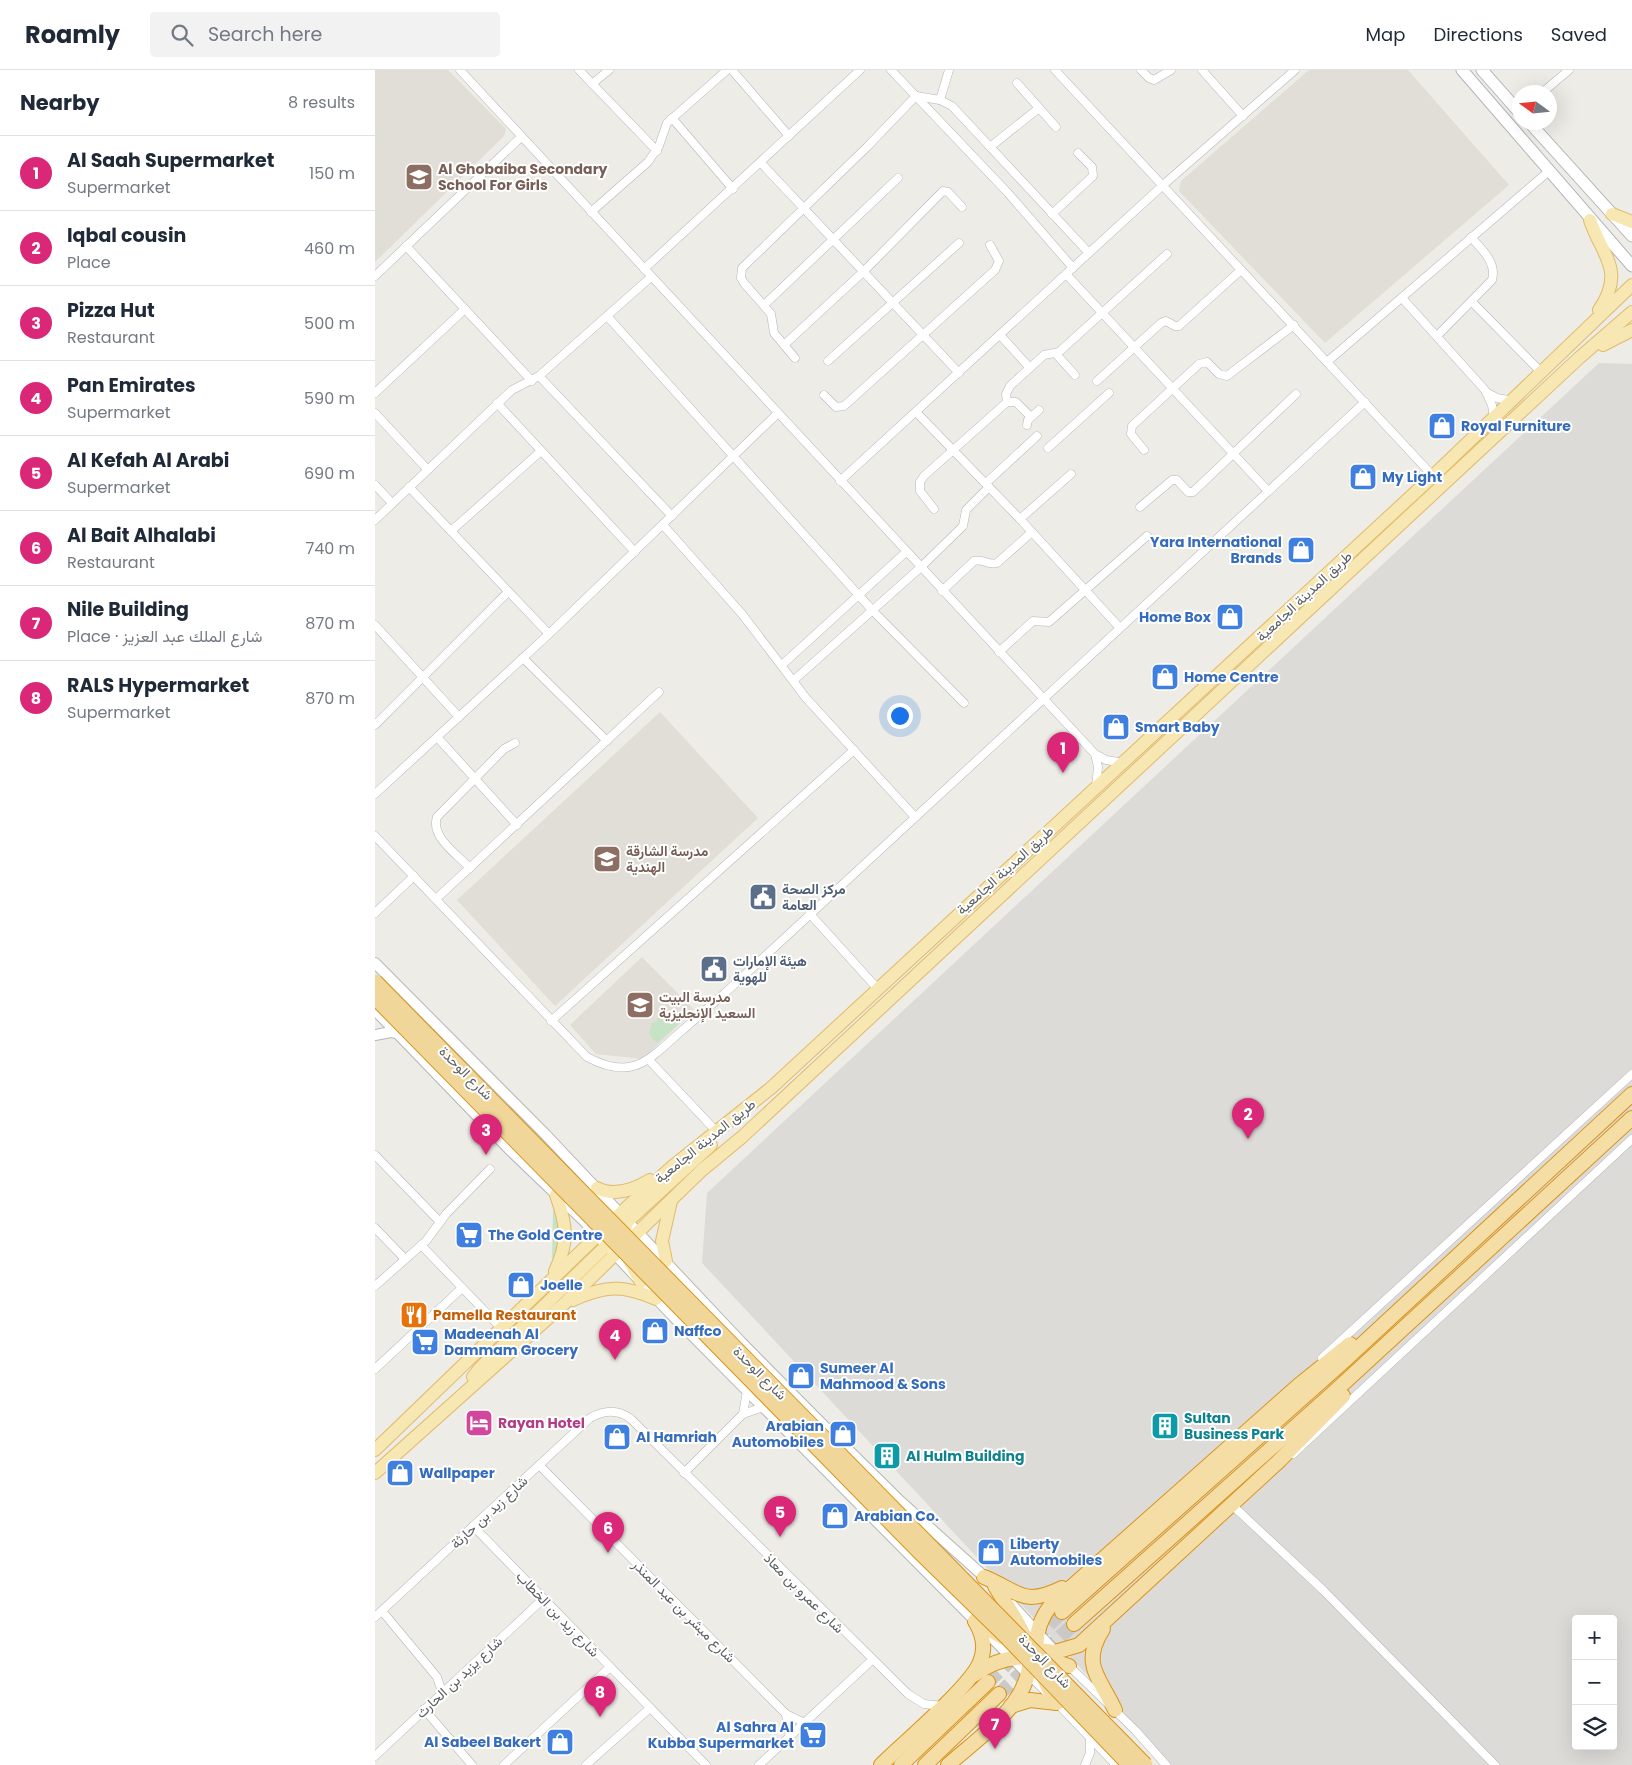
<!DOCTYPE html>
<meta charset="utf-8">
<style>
body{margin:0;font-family:Poppins,Vazirmatn,sans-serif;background:#f2f2f3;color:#1f2937}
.controls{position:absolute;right:15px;bottom:15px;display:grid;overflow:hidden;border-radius:5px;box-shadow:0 5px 20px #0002}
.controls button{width:45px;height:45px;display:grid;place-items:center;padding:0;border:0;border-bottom:1px solid #e0e1e3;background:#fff;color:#1f2937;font:25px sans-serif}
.compass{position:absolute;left:1137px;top:15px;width:45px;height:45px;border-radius:50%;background:#fff;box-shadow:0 5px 20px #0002;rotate:285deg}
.you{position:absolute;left:524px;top:645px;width:18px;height:18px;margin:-12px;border:4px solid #fff;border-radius:50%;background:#1a73e8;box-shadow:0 0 0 8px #1a73e833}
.badge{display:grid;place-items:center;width:32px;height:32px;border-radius:50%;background:#db2777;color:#fff;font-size:16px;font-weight:700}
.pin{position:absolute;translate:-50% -41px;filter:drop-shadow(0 1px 2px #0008)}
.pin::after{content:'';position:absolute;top:26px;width:18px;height:15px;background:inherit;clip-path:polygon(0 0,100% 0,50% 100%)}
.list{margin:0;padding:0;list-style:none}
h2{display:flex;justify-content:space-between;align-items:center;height:65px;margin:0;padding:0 20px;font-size:21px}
h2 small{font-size:16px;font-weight:400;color:#747a83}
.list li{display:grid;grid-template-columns:32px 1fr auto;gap:15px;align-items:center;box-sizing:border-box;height:75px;padding:0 20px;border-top:1px solid #e0e1e3}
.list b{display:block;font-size:19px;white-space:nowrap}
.list p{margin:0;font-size:16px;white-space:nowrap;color:#747a83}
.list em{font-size:16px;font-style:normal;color:#747a83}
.icon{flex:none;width:28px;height:28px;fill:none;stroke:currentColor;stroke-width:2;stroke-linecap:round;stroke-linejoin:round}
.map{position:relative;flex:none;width:1257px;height:1695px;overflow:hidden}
header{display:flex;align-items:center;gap:30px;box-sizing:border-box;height:70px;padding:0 25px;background:#fff;border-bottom:1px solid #e0e1e3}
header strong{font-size:24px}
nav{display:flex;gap:28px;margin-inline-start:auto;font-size:18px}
.search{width:350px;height:45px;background:#f2f2f3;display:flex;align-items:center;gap:12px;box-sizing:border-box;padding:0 18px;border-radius:5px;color:#747a83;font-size:19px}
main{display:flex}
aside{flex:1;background:#fff}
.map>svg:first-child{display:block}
</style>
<header>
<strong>Roamly</strong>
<div class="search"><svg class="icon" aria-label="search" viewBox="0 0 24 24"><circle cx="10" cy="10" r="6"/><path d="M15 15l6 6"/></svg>Search here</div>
<nav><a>Map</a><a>Directions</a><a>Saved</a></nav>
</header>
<main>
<aside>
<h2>Nearby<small>8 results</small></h2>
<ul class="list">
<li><span class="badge">1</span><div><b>Al Saah Supermarket</b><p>Supermarket</p></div><em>150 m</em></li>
<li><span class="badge">2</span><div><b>Iqbal cousin</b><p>Place</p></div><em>460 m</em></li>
<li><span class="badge">3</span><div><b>Pizza Hut</b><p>Restaurant</p></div><em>500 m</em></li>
<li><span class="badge">4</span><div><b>Pan Emirates</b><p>Supermarket</p></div><em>590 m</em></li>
<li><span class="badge">5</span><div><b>Al Kefah Al Arabi</b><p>Supermarket</p></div><em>690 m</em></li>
<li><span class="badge">6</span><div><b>Al Bait Alhalabi</b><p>Restaurant</p></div><em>740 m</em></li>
<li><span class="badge">7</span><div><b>Nile Building</b><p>Place · شارع الملك عبد العزيز</p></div><em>870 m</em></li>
<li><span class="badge">8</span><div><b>RALS Hypermarket</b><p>Supermarket</p></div><em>870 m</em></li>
</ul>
</aside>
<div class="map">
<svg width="1257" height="1695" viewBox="0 0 1257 1695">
<rect width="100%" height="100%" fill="#eeece6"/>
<!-- industrial -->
<path fill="#dddbd8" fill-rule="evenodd" d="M1224 293 1257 294V1695H796L327 1193 332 1123ZM1201 1549H1238V1676H1201Z"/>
<!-- education -->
<g fill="#e1ddd7">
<path d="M0 0H73L131 59 129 66 0 192Z"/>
<path d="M934 0H1033L1134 115 950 273 804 121 806 111Z"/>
<path d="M285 642 383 748 180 936 82 830Z"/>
<path d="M267 887 319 940 268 989 221 984 195 955Z"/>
</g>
<!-- green -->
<g fill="#c7e3c5">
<path d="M305 946 311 947 282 973 274 964 277 952 282 953 283 948 303 952Z"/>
<path d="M178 1138C186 1155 186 1174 177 1190Z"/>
</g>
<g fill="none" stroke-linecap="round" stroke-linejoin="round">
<!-- trunk-tunnel -->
<g stroke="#cac9c6" stroke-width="14" stroke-dasharray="14 7" stroke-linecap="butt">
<path d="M659 1569 687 1542"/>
<path d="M613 1612 641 1585"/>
<path d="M624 1624 699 1554"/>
</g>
<defs>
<g id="minor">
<path d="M85 0 720 684 731 690 749 693"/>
<path d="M204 0 282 81"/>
<path d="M357 0 414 66"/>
<path d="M516 0 633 123 698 198"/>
<path d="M680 0 1058 406"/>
<path d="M766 0 774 8 779 10 796 0"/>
<path d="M827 0 868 46"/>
<path d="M642 13 681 57"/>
<path d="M217 14 234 0"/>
<path d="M1168 22 1194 0"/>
<path d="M565 30 574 0"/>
<path d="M297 48 358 119"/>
<path d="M615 77 664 38"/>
<path d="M386 93 584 303"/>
<path d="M216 142 273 92 284 76 292 53 352 0"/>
<path d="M677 144 718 106 717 97 703 83"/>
<path d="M31 176 157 311"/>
<path d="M269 199 485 0"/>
<path d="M691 204 893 421"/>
<path d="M0 206 146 67"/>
<path d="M1027 228 1110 320 1117 335 1119 349"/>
<path d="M1097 232 1166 302"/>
<path d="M389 235 523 108"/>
<path d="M232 246 498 541 589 633"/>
<path d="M625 265 655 298"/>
<path d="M1062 266 1117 210C1122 192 1107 180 1096 167"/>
<path d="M409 275 488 202 568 121 573 122 587 137"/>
<path d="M681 284 700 305"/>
<path d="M420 288 399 263 396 244 369 213 366 208 367 198 492 77 541 26 565 30 577 36 714 183"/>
<path d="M453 291 584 173"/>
<path d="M953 291 1174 101"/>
<path d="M164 306 297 446"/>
<path d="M722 311 786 253 791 251 800 256H804L866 200"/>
<path d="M1111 322 1122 328 1138 331"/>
<path d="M0 323 90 239"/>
<path d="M449 325 461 337 469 336 620 200 624 191 615 175"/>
<path d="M632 332 631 324 635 316 669 285 684 282 792 184"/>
<path d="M122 333 260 482"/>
<path d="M541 342 645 449 745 558"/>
<path d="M0 343 52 399"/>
<path d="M652 355 653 350 664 340"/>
<path d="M673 378 734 323"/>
<path d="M769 380 756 364 757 356 824 294 832 292 844 304 852 306 919 255"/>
<path d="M465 411 787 116 920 0"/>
<path d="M611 413 662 366"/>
<path d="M0 415 17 433"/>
<path d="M34 417 174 564"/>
<path d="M765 437 797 410H802L813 422H818L921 324"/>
<path d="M559 439 545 421V412L549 406 632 332H641L656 347"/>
<path d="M645 449 696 404"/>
<path d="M0 450 137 320 164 306 276 207"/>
<path d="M288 455 367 544 431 628 540 747"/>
<path d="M76 461 166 381"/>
<path d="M567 521 599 491C608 488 613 496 622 493L657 462"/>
<path d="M0 555 84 647"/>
<path d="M624 582 658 551 674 552 772 466"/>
<path d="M148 588 232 671"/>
<path d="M408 594 531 482"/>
<path d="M419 610 545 498 588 456 591 440 614 417"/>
<path d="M0 655 133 522"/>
<path d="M62 667 142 755"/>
<path d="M720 684 723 697 721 717"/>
<path d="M0 724 174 564 403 343"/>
<path d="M0 766 212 987C255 1010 271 993 303 964 319 950 334 937 350 923L990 332"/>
<path d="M95 798C83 785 55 767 62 747L129 679 140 673"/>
<path d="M61 829 284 622"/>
<path d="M0 843 39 806"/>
<path d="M435 844 502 918"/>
<path d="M176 951 479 680"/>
<path d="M274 990 341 1061"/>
<path d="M0 1085 65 1152"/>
<path d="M0 1158 30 1189"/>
<path d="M46 1175 126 1258"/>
<path d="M0 1216 51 1171 71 1144 115 1099"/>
<path d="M947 1288 1257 1004"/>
<path d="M0 1299 87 1218"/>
<path d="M368 1344 372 1321"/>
<path d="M918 1384 1257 1069"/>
<path d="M164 1395 411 1644 430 1653"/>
<path d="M309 1403 368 1344 388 1337"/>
<path d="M857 1435 949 1521 1120 1695"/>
<path d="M98 1456 331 1695"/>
<path d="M7 1541 62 1607 67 1622"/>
<path d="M0 1547 215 1348C229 1340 243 1339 256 1349L533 1624 549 1634 568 1636"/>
<path d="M692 1594 760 1660 791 1695"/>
<path d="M652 1603 672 1623"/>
<path d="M680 1631 741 1695"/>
<path d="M49 1639 97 1695"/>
<path d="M411 1644 415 1667"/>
<path d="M0 1686 168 1529"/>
<path d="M129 1695 235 1597"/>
<path d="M211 1695 275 1638"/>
<path d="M384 1695 497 1590"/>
<path d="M710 1695 715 1683V1668"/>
</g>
<g id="tertiary">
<path d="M0 893 171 1065 366 1272 440 1347 526 1432 613 1510"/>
<path d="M0 940 136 1081 211 1153 296 1244 652 1603"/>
<path d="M0 965 16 962 24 964"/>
<path d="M637 1535 680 1582"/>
</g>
<g id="secondary">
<path d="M1087 0 1257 196"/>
<path d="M1107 0 1144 42"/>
<path d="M1154 52 1257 166"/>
</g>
<g id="primary">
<path d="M1237 144 1257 152"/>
<path d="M1215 150C1227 186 1251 200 1224 240"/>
<path d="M1228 275 1257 260"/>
<path d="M222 1118C239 1127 260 1119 275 1110"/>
<path d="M291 1191 287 1171 296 1131"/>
<path d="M180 1201C194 1172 192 1155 181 1125"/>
<path d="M266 1212C255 1193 242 1174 253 1151L336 1075"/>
<path d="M198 1230C231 1215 248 1215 281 1229"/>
<path d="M98 1307 105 1298 232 1175 242 1161"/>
<path d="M0 1380 252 1137 298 1096 396 1018 1058 406 1257 215"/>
<path d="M0 1403 189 1234 327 1100 367 1067 1204 288 1257 242"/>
</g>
<g id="trunk">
<path d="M609 1507C645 1522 648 1537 687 1518"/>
<path d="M687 1542 969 1291 1257 1024"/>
<path d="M600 1551 629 1568"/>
<path d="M699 1554 958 1323 1257 1048"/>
<path d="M728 1559C705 1595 725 1607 740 1640"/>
<path d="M653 1579 680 1582 704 1575 905 1390 968 1326"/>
<path d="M599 1605C628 1583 660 1583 694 1596"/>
<path d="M682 1633C663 1603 650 1568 676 1535L924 1315 975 1274"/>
<path d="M636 1636 655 1630 682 1633"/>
<path d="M506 1695C527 1674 596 1616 605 1592 611 1578 608 1564 600 1551"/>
<path d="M526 1695 613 1612"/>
<path d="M550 1695 624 1624"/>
<path d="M573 1695C606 1665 668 1626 652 1573 645 1553 631 1535 620 1516"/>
</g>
</defs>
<!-- minor casing -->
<use href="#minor" stroke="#b3b6b9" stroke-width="9"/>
<!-- tertiary casing -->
<use href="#tertiary" stroke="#b3b6b9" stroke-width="12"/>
<!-- secondary casing -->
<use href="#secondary" stroke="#b2b5b9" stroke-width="13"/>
<!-- primary casing -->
<use href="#primary" stroke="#e2ba6b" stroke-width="14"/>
<!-- trunk casing -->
<use href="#trunk" stroke="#da931a" stroke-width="16"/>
<!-- minor -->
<use href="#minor" stroke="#fff" stroke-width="8"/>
<!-- tertiary -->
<use href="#tertiary" stroke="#fff" stroke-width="10"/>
<!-- secondary -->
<use href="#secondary" stroke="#fff" stroke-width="11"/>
<!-- primary -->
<use href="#primary" stroke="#f6e7b3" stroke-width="12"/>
<!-- trunk -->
<use href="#trunk" stroke="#f4dea6" stroke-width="14"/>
<defs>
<g id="motorway-bridge">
<path d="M0 912 770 1695"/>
<path d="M0 927 545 1482 633 1568 755 1695"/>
</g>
</defs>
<!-- motorway-bridge casing -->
<use href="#motorway-bridge" stroke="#da931a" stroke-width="17" stroke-linecap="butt"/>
<!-- motorway-bridge -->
<use href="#motorway-bridge" stroke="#f1d69a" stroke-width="15"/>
</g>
<!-- icons -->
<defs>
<symbol id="school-square" viewBox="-11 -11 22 22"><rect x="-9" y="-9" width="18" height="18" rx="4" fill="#8d6e63" stroke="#fff"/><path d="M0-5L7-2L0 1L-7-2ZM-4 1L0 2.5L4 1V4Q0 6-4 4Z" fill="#fff"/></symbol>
<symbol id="shop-square" viewBox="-11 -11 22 22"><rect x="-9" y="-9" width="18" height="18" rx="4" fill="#3f7fe0" stroke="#fff"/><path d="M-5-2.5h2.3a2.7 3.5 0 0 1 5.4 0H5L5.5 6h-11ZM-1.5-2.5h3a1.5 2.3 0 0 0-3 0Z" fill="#fff"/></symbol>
<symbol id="civic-square" viewBox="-11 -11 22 22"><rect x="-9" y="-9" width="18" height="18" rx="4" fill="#5c6f8a" stroke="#fff"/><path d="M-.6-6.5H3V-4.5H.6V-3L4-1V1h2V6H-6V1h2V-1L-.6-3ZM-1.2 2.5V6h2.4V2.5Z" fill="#fff"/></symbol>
<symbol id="supermarket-square" viewBox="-11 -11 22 22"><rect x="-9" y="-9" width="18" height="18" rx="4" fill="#3f7fe0" stroke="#fff"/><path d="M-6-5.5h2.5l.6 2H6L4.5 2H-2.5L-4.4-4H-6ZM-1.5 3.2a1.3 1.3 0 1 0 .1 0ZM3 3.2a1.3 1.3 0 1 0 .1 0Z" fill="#fff"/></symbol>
<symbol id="restaurant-square" viewBox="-11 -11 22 22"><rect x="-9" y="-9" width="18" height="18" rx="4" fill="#e8710a" stroke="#fff"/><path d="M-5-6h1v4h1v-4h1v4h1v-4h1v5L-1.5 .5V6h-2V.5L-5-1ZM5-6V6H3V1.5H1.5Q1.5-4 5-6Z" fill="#fff"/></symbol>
<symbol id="hotel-square" viewBox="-11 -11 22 22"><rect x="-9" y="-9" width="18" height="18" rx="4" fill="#d1479c" stroke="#fff"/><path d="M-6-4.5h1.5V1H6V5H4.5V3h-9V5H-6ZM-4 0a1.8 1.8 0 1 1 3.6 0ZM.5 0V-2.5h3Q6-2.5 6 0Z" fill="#fff"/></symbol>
<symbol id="building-square" viewBox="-11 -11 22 22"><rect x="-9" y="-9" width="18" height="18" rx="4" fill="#0f9aa8" stroke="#fff"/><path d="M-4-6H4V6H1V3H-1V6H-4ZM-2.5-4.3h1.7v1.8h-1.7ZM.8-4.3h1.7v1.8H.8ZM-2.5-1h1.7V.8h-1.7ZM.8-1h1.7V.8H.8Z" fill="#fff"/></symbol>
</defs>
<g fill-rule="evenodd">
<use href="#school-square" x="28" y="91" width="32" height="32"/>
<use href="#shop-square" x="1051" y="340" width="32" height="32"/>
<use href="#shop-square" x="972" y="391" width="32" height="32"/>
<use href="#shop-square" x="910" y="464" width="32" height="32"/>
<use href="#shop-square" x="839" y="531" width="32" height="32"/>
<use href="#shop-square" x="774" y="591" width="32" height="32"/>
<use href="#shop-square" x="725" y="641" width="32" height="32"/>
<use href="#school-square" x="216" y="773" width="32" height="32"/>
<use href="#civic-square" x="372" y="811" width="32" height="32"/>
<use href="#civic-square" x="323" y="883" width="32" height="32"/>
<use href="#school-square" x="249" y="919" width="32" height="32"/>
<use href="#supermarket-square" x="78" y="1149" width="32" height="32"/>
<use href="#shop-square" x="130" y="1199" width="32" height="32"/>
<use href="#restaurant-square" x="23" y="1229" width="32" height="32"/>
<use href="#shop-square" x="264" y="1245" width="32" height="32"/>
<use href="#supermarket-square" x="34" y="1256" width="32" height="32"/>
<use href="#shop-square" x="410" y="1290" width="32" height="32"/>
<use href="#hotel-square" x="88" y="1337" width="32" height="32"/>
<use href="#building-square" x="774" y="1340" width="32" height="32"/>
<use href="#shop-square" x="452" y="1348" width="32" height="32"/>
<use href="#shop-square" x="226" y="1351" width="32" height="32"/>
<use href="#building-square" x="496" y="1370" width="32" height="32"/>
<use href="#shop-square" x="9" y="1387" width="32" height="32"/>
<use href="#shop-square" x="444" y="1430" width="32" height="32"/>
<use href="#shop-square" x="600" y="1466" width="32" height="32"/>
<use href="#supermarket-square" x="422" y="1649" width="32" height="32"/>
<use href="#shop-square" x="169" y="1656" width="32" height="32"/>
</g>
<g text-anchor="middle" stroke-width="4" stroke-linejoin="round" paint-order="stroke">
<!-- education labels -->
<g font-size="14" font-weight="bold" fill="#785e54" stroke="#fff" text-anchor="start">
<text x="63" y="104">Al Ghobaiba Secondary<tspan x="63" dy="16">School For Girls</tspan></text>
<text x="251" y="786">مدرسة الشارقة<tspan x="251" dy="16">الهندية</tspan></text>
<text x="284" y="932">مدرسة البيت<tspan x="284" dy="16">السعيد الإنجليزية</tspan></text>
</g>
<!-- shop labels -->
<g font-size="14" font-weight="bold" fill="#366cbe" stroke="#fff" text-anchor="start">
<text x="1086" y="361">Royal Furniture</text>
<text x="1007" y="412">My Light</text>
<text x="907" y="477" text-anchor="end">Yara International<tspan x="907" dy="16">Brands</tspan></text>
<text x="836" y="552" text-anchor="end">Home Box</text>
<text x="809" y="612">Home Centre</text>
<text x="760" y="662">Smart Baby</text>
<text x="113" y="1170">The Gold Centre</text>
<text x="165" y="1220">Joelle</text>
<text x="299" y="1266">Naffco</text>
<text x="69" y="1269">Madeenah Al<tspan x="69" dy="16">Dammam Grocery</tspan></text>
<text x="445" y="1303">Sumeer Al<tspan x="445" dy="16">Mahmood &amp; Sons</tspan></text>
<text x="449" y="1361" text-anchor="end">Arabian<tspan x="449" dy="16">Automobiles</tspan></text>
<text x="261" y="1372">Al Hamriah</text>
<text x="44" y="1408">Wallpaper</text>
<text x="479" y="1451">Arabian Co.</text>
<text x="635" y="1479">Liberty<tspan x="635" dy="16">Automobiles</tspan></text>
<text x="419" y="1662" text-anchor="end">Al Sahra Al<tspan x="419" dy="16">Kubba Supermarket</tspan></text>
<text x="166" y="1677" text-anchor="end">Al Sabeel Bakert</text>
</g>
<!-- street labels -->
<g font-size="14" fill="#5d6164" stroke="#fff">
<text transform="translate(929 526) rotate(-43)" y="5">طريق المدينة الجامعية</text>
<text transform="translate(630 800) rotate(-42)" y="5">طريق المدينة الجامعية</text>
<text transform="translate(91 1003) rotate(45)" y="5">شارع الوحدة</text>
<text transform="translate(330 1071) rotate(-39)" y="5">طريق المدينة الجامعية</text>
<text transform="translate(385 1303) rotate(45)" y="5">شارع الوحدة</text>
<text transform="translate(114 1442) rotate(-43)" y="5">شارع زيد بن حارثة</text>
<text transform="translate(429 1523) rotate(45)" y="5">شارع عمرو بن معاذ</text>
<text transform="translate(309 1541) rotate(45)" y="5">شارع مبشر بن عبد المنذر</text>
<text transform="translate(183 1544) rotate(46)" y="5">شارع زيد بن الخطاب</text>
<text transform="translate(670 1591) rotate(46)" y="5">شارع الوحدة</text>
<text transform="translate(84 1607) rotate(-43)" y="5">شارع يزيد بن الحارث</text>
</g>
<!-- service labels -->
<g font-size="14" font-weight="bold" fill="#4e5e75" stroke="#fff" text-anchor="start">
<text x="407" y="824">مركز الصحة<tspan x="407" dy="16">العامة</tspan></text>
<text x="358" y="896">هيئة الإمارات<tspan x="358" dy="16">للهوية</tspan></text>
</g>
<!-- food labels -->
<g font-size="14" font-weight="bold" fill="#c56008" stroke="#fff" text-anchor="start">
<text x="58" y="1250">Pamella Restaurant</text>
</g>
<!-- culture labels -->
<g font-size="14" font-weight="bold" fill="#0d838f" stroke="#fff" text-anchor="start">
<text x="809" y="1353">Sultan<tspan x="809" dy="16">Business Park</tspan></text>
<text x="531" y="1391">Al Hulm Building</text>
</g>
<!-- hotel labels -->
<g font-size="14" font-weight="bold" fill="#b23c85" stroke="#fff" text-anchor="start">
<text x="123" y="1358">Rayan Hotel</text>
</g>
</g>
</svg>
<div class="controls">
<button>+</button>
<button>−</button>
<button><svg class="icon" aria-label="layers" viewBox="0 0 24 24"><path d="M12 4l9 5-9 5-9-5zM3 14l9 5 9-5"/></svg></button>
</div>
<svg class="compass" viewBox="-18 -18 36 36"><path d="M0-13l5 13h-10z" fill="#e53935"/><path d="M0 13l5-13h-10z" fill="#747a83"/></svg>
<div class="you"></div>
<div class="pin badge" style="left:688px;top:703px">1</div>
<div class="pin badge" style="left:873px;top:1069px">2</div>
<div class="pin badge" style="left:111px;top:1085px">3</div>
<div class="pin badge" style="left:240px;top:1290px">4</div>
<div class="pin badge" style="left:405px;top:1467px">5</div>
<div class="pin badge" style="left:233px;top:1483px">6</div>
<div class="pin badge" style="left:620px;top:1679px">7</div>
<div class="pin badge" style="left:225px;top:1647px">8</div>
</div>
</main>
